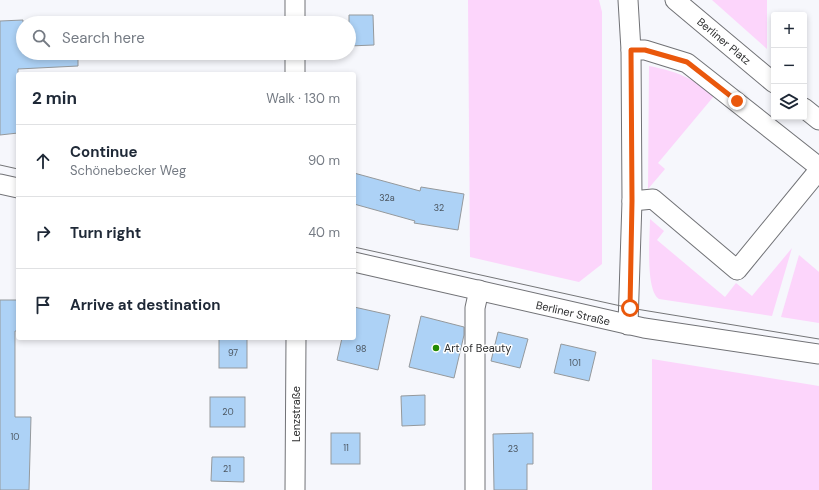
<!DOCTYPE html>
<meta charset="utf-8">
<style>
body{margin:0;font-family:"DM Sans",sans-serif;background:#f2f2f3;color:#1f2937}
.controls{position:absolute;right:12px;top:12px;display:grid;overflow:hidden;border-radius:4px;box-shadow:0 2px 6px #0003}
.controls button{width:36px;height:36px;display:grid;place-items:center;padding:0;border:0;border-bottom:1px solid #e0e1e3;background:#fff;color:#1f2937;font:20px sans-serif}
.stop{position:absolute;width:12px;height:12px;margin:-9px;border:3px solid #ea580c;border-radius:50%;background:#fff}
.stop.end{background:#ea580c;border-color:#fff;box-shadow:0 1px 4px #0008}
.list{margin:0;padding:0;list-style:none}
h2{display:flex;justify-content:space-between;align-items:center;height:52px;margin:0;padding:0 16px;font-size:17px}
h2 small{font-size:13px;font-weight:400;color:#747a83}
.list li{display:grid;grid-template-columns:26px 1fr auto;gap:12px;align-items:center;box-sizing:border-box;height:72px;padding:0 16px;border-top:1px solid #e0e1e3}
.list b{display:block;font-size:15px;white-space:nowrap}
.list p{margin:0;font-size:13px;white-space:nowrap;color:#747a83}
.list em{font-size:13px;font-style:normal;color:#747a83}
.icon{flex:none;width:22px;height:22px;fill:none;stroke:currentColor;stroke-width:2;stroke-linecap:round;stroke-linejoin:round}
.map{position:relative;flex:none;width:819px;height:490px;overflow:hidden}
.search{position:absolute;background:#fff;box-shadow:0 2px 6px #0003;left:16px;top:16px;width:340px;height:44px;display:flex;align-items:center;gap:10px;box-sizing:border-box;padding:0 14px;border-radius:22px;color:#747a83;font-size:15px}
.panel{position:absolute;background:#fff;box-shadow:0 2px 6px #0003;left:16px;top:72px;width:340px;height:268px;border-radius:4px}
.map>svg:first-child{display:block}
</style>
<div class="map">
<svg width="819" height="490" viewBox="0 0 819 490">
<rect width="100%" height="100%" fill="#f6f7fc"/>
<!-- green -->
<g fill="#fcd5fb">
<path d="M468 0H599L602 12V264L579 282 470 257Z"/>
<path d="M712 0H767V49Z"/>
<path d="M649 66C678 72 691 77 714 96L658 163 665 169 648 189Z"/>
<path d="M650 219 664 231 657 240 725 297 736 283 752 296 792 248 772 316 659 299C645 290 650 235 650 219Z"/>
<path d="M799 255 819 272V323L781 317Z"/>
<path d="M652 359 819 386V490H652Z"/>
</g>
<!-- building -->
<g fill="#add2f6" stroke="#95999c">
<path d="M349 15H373L374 45 349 46Z"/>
<path d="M23 20V53H78V66L18 69V133L0 135V21Z"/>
<path d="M354 173 420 191 421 187 464 194 458 230 414 223 415 221 354 204Z"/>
<path d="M0 300H18V331H15V417H31L29 490H0Z"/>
<path d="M354 307 390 315 378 370 337 360 342 338H354Z"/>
<path d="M421 316 464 327V335L454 378 409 367Z"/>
<path d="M498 332 528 339 520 368 491 361Z"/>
<rect x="219" y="338" width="28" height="30"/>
<path d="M561 344 596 352 589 381 554 373Z"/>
<path d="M425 395V425L402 426 401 396Z"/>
<rect x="210" y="397" width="35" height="30"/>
<rect x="331" y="433" width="29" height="31"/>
<path d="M533 433V464H527V490H494L493 434Z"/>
<path d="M212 457H244V482L211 481Z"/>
</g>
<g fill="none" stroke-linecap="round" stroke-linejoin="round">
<defs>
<g id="minor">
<path d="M295 0V23"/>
<path d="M628 0 631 50 632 201 628 325"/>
<path d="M675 0 774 83"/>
<path d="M631 50H645L687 63 819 167"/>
<path d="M295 53V74"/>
<path d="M804 108 819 120"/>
<path d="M0 184 18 188"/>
<path d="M632 201 653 199 737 270 819 170"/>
<path d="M354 262 644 328 819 354"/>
<path d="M295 490 296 338"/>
<path d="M475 490V308L479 290"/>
</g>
</defs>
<!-- minor casing -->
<use href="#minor" stroke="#717276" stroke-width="21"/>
<!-- minor -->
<use href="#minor" stroke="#fff" stroke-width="19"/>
<!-- tram -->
<g stroke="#747577" stroke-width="1">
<path d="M0 165 18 169"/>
<path d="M354 247 630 308 819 339"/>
</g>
</g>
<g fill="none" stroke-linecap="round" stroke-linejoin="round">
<!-- route -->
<path stroke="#ea580c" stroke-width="5" d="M630 308 632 201 631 50H645L687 62 737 101"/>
</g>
<!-- markers -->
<circle fill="#248b03" stroke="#fff" stroke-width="1.5" cx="436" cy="348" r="4"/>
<g text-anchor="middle" stroke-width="3" stroke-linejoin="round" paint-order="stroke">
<!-- number labels -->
<g font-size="9" fill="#4c5660">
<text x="387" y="201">32a</text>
<text x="439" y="211">32</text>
<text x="361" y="352">98</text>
<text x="233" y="356">97</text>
<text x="575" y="366">101</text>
<text x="228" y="415">20</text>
<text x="15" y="440">10</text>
<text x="346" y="451">11</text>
<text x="513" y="452">23</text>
<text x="227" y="472">21</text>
</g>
<!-- street labels -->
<g font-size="11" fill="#2c2d2e" stroke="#fff">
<text transform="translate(724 41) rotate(40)" y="4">Berliner Platz</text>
<text transform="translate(573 313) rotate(13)" y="4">Berliner Straße</text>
<text transform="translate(296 414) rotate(-90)" y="4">Lenzstraße</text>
</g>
<!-- poi labels -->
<g font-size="11" fill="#2c2d2e" stroke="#fff" text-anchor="start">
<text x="444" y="352">Art of Beauty</text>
</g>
</g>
</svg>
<div class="controls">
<button>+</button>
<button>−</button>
<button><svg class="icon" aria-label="layers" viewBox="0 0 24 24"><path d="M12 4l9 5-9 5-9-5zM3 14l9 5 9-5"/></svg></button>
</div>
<div class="stop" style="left:630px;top:308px"></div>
<div class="stop end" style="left:737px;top:101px"></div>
<div class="search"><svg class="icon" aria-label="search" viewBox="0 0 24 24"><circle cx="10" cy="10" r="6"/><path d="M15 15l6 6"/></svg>Search here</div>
<section class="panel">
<h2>2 min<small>Walk · 130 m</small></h2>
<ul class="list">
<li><svg class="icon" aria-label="ahead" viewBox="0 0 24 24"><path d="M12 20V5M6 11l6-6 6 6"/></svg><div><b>Continue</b><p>Schönebecker Weg</p></div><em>90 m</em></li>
<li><svg class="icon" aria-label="right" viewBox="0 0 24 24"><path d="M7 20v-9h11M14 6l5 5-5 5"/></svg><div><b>Turn right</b></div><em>40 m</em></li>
<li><svg class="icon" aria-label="arrive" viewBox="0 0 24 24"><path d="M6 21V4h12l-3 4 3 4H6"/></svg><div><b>Arrive at destination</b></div></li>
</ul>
</section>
</div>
